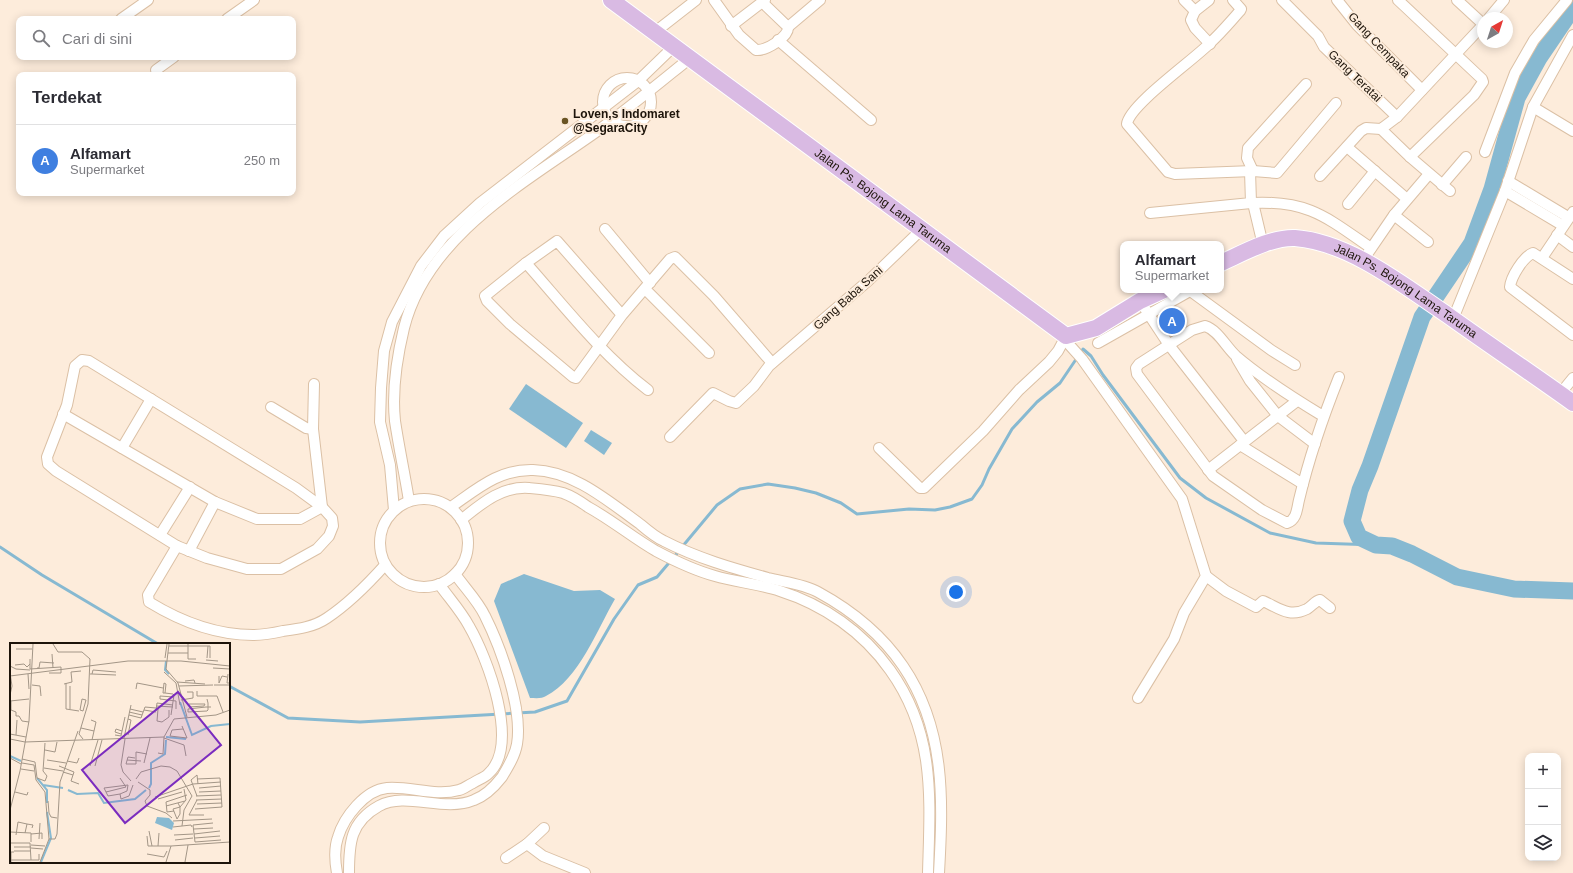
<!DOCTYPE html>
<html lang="id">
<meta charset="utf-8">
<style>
body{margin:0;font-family:Helvetica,sans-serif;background:#f7f7f7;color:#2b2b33}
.controls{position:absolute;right:12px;bottom:12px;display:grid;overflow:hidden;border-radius:8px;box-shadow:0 2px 10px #0003}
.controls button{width:36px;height:36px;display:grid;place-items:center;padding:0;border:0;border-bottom:1px solid #e1e1e2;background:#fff;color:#2b2b33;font:20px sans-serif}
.compass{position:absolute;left:1477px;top:12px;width:36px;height:36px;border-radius:50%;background:#fff;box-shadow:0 2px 10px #0003;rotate:39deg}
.you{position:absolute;left:956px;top:592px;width:14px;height:14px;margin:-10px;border:3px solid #fff;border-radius:50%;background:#1a73e8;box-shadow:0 0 0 6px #1a73e833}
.badge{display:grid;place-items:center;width:26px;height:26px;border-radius:50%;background:#111827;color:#fff;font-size:13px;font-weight:700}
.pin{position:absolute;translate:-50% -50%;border:2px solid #fff;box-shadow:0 1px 4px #0006}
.popup{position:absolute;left:1120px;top:241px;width:104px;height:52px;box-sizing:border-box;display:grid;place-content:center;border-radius:8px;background:#fff;filter:drop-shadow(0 1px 3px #0005);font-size:13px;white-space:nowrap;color:#7c7c81}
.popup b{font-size:15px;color:#2b2b33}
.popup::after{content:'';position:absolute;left:50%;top:100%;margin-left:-8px;border:8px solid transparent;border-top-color:#fff}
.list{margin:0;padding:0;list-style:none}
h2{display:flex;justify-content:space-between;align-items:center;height:52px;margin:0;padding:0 16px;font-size:17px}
h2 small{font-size:13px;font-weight:400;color:#7c7c81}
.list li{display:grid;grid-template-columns:26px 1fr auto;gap:12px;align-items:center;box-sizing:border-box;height:72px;padding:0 16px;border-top:1px solid #e1e1e2}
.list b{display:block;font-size:15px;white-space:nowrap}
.list p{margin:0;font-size:13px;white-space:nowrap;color:#7c7c81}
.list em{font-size:13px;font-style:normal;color:#7c7c81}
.icon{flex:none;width:22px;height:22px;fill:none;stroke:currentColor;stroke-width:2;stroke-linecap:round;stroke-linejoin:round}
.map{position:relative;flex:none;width:1573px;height:873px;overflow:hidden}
.search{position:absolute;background:#fff;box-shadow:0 2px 10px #0003;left:16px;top:16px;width:280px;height:44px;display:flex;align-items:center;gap:10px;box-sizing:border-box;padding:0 14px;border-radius:8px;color:#7c7c81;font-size:15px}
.panel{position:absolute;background:#fff;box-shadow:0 2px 10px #0003;left:16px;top:72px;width:280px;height:124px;border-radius:8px}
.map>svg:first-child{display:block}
</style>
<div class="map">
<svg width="1573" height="873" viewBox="0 0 1573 873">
<rect width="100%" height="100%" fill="#fdecdb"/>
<!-- water -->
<g fill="#87b9d1">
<path d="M526 384 583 423 566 448 509 409Z"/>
<path d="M591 430 612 443 604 455 584 441Z"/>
<path d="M524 574 574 591 600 590 615 599C597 630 579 679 546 696 542 699 535 698 530 698L494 601 501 584Z"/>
</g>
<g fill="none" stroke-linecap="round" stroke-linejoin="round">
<!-- stream -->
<g stroke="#87b9d1" stroke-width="3">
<path d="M0 547 42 575 158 644"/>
<path d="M682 547 717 505 740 489 768 484 795 488 816 493 841 503 857 514 909 509 935 510 950 507 972 499 982 485 989 469 1012 429 1037 402 1060 383 1083 349 1091 356 1103 375 1180 478 1206 498 1270 533 1316 543 1376 545"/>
<path d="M229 686 288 718 360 722 535 712 567 701 614 619 638 585 657 577 679 551"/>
</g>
<!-- river -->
<path stroke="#87b9d1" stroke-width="17" d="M1573 8 1539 58 1517 98 1492 189 1472 243 1422 317 1370 466 1360 490 1352 521 1359 537 1376 545 1392 546 1412 554 1457 577 1514 589 1573 591"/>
<defs>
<g id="minor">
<path d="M714 0 739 35 756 50C766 51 789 37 788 27L762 2"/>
<path d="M1184 0 1195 11"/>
<path d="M1209 0 1195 11 1191 20 1195 28 1210 44"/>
<path d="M1233 0 1241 9 1240 11C1230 22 1221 33 1210 43 1195 59 1129 105 1127 124L1168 172 1175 174 1253 171 1277 173 1336 103"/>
<path d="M1282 0 1318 36 1324 47 1397 117"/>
<path d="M1337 0 1357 25 1422 90"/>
<path d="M1398 0 1482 79 1483 82 1474 95 1410 157"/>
<path d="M1457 0 1483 24"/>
<path d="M1489 18 1504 0"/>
<path d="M121 19 148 0"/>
<path d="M227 19 254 0"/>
<path d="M731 26 765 0"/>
<path d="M788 27 820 0"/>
<path d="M655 32 696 0"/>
<path d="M778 40 871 120"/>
<path d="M156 70 174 57"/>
<circle cx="627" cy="102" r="24"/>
<path d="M1533 107 1573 131"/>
<path d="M1381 129 1410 157 1450 191"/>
<path d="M1347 147 1407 199"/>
<path d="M1485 152 1515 73 1534 40 1567 0"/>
<path d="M1253 171 1247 158 1248 148 1306 84"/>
<path d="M1320 176 1361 131 1366 128 1381 129 1397 117 1483 25"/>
<path d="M1508 181 1568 217"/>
<path d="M1442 185 1466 157"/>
<path d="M1505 191 1562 225"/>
<path d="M1251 203C1308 200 1326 217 1371 248"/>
<path d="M1253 203 1263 245"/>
<path d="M1348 204 1375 171"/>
<path d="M1150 213 1251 203 1250 171"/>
<path d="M1394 215 1428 242"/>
<path d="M605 229 650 283"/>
<path d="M1557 235 1573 247"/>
<path d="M1368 253 1394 215 1429 174"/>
<path d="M1542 258 1573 212"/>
<path d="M526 263C565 307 601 354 648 390"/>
<path d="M1573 279 1533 253C1523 257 1511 277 1510 287L1573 335"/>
<path d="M645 289 709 353"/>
<path d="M1189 290 1271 350 1295 365"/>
<path d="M1140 301 1169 345 1244 441"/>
<path d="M622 315 557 241 526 263 485 296 487 301 510 324 573 377 576 378 622 315 670 259 675 257 714 296 772 363"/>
<path d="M1453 319 1505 191 1533 107 1573 35"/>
<path d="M1065 340 1082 359 1182 499 1206 576 1184 613 1174 639 1138 698"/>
<path d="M1098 343 1190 291"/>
<path d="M1237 359 1250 381 1278 416 1315 444"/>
<path d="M82 360 89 361 296 488 322 507 332 518 333 526 329 536 317 549 281 569H247L207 558 177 546 56 471 48 464 47 457 67 405 75 366Z"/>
<path d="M1560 394 1573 378"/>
<path d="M271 407 306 428 313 429"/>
<path d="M63 414 215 502 257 519H300L322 507 313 429 314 384"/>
<path d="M1323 416C1293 398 1263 379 1236 356 1226 347 1218 330 1205 326L1192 330 1139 364 1136 368 1137 374 1213 476 1262 510 1287 523C1297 520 1297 508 1299 500 1309 458 1323 417 1339 377"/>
<path d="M670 437 713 393 729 401 736 403 754 386 769 366 868 281 921 230"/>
<path d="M1240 445 1303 484"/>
<path d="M122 448 151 399"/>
<path d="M879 448 920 488H924L983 431 1019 390 1049 362 1058 351 1066 336"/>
<path d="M1208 470 1297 401"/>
<circle cx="424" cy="543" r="44"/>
<path d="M409 501C405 475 399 448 395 421 392 392 397 357 404 328 427 236 524 183 596 132 628 109 658 84 689 59"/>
<path d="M451 507C477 489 499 469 533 470 574 471 608 501 640 524 647 530 655 537 664 541 697 558 732 568 768 578 784 582 804 584 818 592 851 610 882 635 903 666 946 729 943 801 939 873"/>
<path d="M394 510 390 465 380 422 381 388 384 351 392 322 421 266 444 236 480 203 638 81 668 52 671 45"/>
<path d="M461 520C481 504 501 486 529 488 540 489 552 490 563 493 572 496 581 502 588 507 612 520 633 538 656 551 673 560 697 571 715 576 736 582 759 584 780 591 824 605 863 632 890 670 936 734 930 799 928 873"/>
<path d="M160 535 190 487"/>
<path d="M177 546 148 595 149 602C180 621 217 635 253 635 263 635 274 633 283 631 298 629 314 627 327 618 348 604 368 584 385 565"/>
<path d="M189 551 215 502"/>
<path d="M1206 576 1226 591 1256 607 1263 601C1279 608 1289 618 1307 609 1312 606 1315 601 1320 600L1330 608"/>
<path d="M527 844 544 828"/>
<path d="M506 858 527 844 543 856 585 873"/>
<path d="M337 873C335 862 334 848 338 837 344 817 365 790 387 788 411 786 435 797 459 790 464 789 468 785 473 783 477 780 484 778 488 774 521 745 487 657 469 626 461 611 449 598 439 584"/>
<path d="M349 873C349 844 350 822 379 806 407 791 443 813 474 800 485 796 495 786 502 777 508 767 515 756 517 744 523 709 501 648 485 616 478 601 465 588 455 574"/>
</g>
<g id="primary">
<path id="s1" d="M611 0 1066 336 1096 328 1140 301 1164 290"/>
<path id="s2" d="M1221 263C1243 253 1271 237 1295 238 1349 242 1403 285 1446 314 1488 344 1531 373 1573 403"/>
</g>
</defs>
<!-- minor casing -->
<use href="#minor" stroke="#dbc0a5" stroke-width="12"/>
<!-- primary casing -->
<use href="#primary" stroke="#fff" stroke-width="18"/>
<!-- minor -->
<use href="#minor" stroke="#fff" stroke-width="10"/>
<!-- primary -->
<use href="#primary" stroke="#d9bae3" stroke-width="16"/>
</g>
<!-- markers -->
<circle fill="#6a5423" stroke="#fdecdb" stroke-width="1.5" cx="565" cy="121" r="4"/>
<g text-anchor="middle" stroke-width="4" stroke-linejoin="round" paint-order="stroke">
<!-- street labels -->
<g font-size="12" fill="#1d140a" stroke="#fdecdb">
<text transform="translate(1379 45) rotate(47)" y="4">Gang Cempaka</text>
<text transform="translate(1355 76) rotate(44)" y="4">Gang Teratai</text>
<text dy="4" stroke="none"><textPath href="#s1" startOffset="338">Jalan Ps. Bojong Lama Taruma</textPath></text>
<text dy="4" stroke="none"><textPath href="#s2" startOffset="203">Jalan Ps. Bojong Lama Taruma</textPath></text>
<text transform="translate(848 298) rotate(-42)" y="4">Gang Baba Sani</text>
</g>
<!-- poi labels -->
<g font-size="12" font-weight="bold" fill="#1d140a" stroke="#fdecdb" text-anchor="start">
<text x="573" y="118">Loven,s Indomaret<tspan x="573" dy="14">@SegaraCity</tspan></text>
</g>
</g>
<!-- overview -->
<g transform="translate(10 643)">
<rect width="220" height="220" fill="#fdecdb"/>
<path d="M147 174 159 175 164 180 162 187 145 180Z" fill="#87b9d1"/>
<path fill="none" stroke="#87b9d1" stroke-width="2" d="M156 18 155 27 159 31M170 59 182 92 201 83 220 81M156 94 176 96M0 113 11 118M27 135 37 147V160M33 142 53 145M139 145 141 141V120L155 111 156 97M58 147 67 151 88 150 94 160 125 156 136 147M31 219 41 195 37 169"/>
<path fill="none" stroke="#a39687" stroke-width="1" d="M43 1 48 9H72L80 16 78 61 69 91 73 96M159 1 156 26 168 40 177 74M178 1V16H186M159 3H200V15M6 6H22M158 10H178M42 11 43 25M155 15 157 1M197 15 198 3M20 16V26L51 24V30H39M196 17 208 18M5 22 14 21 17 24 20 21M0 23 6 26 20 27M27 25H29L30 19 44 20M203 25 220 26M154 29 166 40 170 62M0 30 2 43 0 52M18 31 19 46M80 31H82L83 27 106 29M82 31 106 32M218 31 217 40H220M0 33 118 18H171L220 23M209 33V40L212 33 217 34M175 38 184 37 185 40M167 39 195 41M56 40V66L69 68M54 41 62 39 61 29 71 28M22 42 30 43 31 53M204 42H220M169 43 203 42M126 46 127 40 153 45M187 48V53H207L213 69M155 50 156 41 154 40 153 50H155L163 51 164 52 161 72M164 54 150 53V56L166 58V66M197 56 198 60V67L197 68 178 69V66L196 64H201M171 57 183 55V49H177M0 58 19 56M1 58V67L6 69V73H9L12 78 19 79M179 61H195L194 63 179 64M146 63 163 64M146 65 148 66 147 78 152 79 159 74V67M60 66V43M120 66 133 69M70 67 73 68 76 57M70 67 72 56 76 57M134 67 146 69M146 68 147 60 163 62M119 69 132 72M119 72 131 75 135 64 146 65M81 77 86 79 82 97M172 83 177 95 160 93 162 87 173 86M71 85 84 88M0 91 16 94M111 91 105 89 106 86 112 88M6 92 7 77M105 92 111 93 115 74M118 92 121 77 118 76M114 95 121 62M154 95 174 102 176 113M0 96 15 99M115 96 111 122 113 129 121 138M15 99 154 94 164 76 206 72 220 67M220 102V156M35 107 45 109 47 99M148 110 153 111 154 94M0 115 11 121M125 115 118 114 116 121H126V109L137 111M12 116 25 119 27 135 35 138 37 133 33 128 35 100M37 117 56 120M117 117 131 118M57 118 67 120 69 115M12 120 24 122 26 137 35 149 39 196 30 219M134 120 140 95M49 123 64 129 63 132M80 123 88 97M85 123 92 97M34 125 53 128M11 126 24 128M53 129 63 132 61 138 69 141M126 136 131 129 151 123 160 124 167 128 182 153 174 167 172 183M128 139 140 147V152L135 158 137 163 156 170 162 175M118 142 117 148 110 151 98 153 94 145ZM189 145 211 143M5 149 17 152 18 149M96 149 116 144 110 135M189 149 211 148M110 151 111 156 119 153 123 142M186 153 211 152M187 153 181 137 187 132 188 141M145 154 183 141 211 139M148 156 172 149M186 157 212 156M187 157 179 172H194M38 158 39 170 41 174 47 175M168 160 170 164V171L167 176 163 166 170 164 176 157 174 146M187 161 212 160M156 163 175 158M185 166 212 164 210 135 187 136M0 167 10 128 19 78 23 1M164 168 157 169 156 159 177 152M163 178 202 176M203 180 183 182 185 199 211 197M163 184 181 182 182 184M184 186 203 185M139 188 142 203M0 189 21 190V199M15 190 17 181 23 182 22 185M21 191 32 190V196M184 191 210 188M6 192 8 179 17 181M164 192 183 191M137 193 138 203H161M185 195 210 193M29 196 30 180M39 196H45L47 191 50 139 68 88M165 197 183 195M0 200H20L21 217M21 202 35 203M148 203 149 190M4 204H21M21 205 33 206M4 208H21M137 211 154 214 157 208M1 217H29V211M1 219V209H4M156 219 161 203 220 199M175 219 178 202"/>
<path fill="#7b2cbf" fill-opacity="0.15" stroke="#7b2cbf" stroke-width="2" d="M168 49 211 102 115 180 72 127Z"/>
<rect width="220" height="220" fill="none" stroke="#1d140a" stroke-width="2"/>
</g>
</svg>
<div class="controls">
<button>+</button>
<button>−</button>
<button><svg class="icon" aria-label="layers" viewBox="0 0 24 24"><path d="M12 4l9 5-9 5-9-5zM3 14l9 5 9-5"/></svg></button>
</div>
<svg class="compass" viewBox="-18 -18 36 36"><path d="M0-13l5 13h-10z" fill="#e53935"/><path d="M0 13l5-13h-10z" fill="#7c7c81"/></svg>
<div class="you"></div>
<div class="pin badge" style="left:1172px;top:321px;background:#3f7fe0">A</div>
<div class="popup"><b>Alfamart</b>Supermarket</div>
<div class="search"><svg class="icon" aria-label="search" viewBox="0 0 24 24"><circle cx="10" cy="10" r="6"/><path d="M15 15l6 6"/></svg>Cari di sini</div>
<section class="panel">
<h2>Terdekat<small></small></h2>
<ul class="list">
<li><span class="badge" style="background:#3f7fe0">A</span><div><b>Alfamart</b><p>Supermarket</p></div><em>250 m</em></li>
</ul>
</section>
</div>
